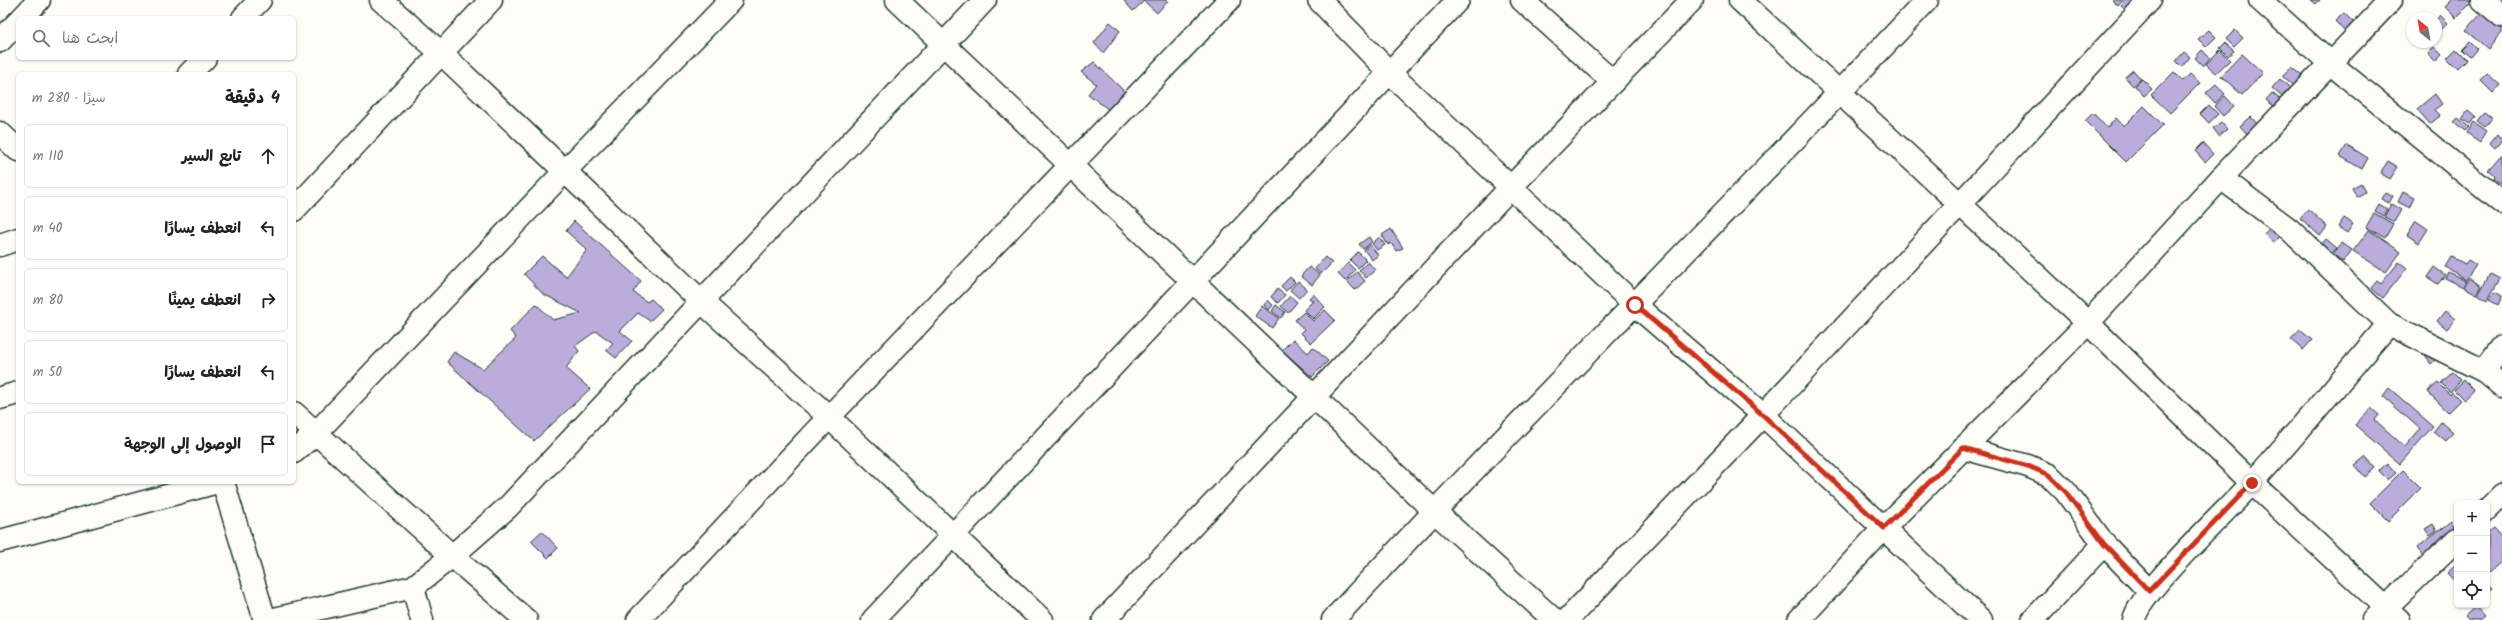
<!DOCTYPE html>
<html lang="ar">
<meta charset="utf-8">
<style>
body{margin:0;font-family:Kalam,"Playpen Sans Arabic",sans-serif;background:#f2f2f2;color:#202124;direction:rtl}
.controls{position:absolute;right:12px;bottom:12px;display:grid;overflow:hidden;border-radius:6px;box-shadow:0 1px 3px #0004}
.controls button{width:36px;height:36px;display:grid;place-items:center;padding:0;border:0;border-bottom:1px solid #e0e0e0;background:#fff;color:#202124;font:20px sans-serif}
.compass{position:absolute;left:2406px;top:12px;width:36px;height:36px;border-radius:50%;background:#fff;box-shadow:0 1px 3px #0004;rotate:329deg}
.stop{position:absolute;width:12px;height:12px;margin:-9px;border:3px solid #c8321e;border-radius:50%;background:#fff}
.stop.end{background:#c8321e;border-color:#fff;box-shadow:0 1px 4px #0008}
.list{margin:0;padding:0;list-style:none}
h2{display:flex;justify-content:space-between;align-items:center;height:52px;margin:0;padding:0 16px;font-size:17px}
h2 small{font-size:13px;font-weight:400;color:#757577}
.list li{display:grid;grid-template-columns:26px 1fr auto;gap:12px;align-items:center;box-sizing:border-box;height:64px;margin:0 8px 8px;padding:0 8px;border:1px solid #e0e0e0;border-radius:6px}
.list b{display:block;font-size:15px;white-space:nowrap}
.list em{font-size:13px;font-style:normal;color:#757577}
.icon{flex:none;width:22px;height:22px;fill:none;stroke:currentColor;stroke-width:2;stroke-linecap:round;stroke-linejoin:round}
.map{position:relative;flex:none;width:2502px;height:620px;overflow:hidden;direction:ltr}
.search{position:absolute;background:#fff;box-shadow:0 1px 3px #0004;left:16px;top:16px;width:280px;height:44px;display:flex;align-items:center;gap:10px;box-sizing:border-box;padding:0 14px;border-radius:6px;color:#757577;font-size:15px}
.panel{position:absolute;background:#fff;box-shadow:0 1px 3px #0004;left:16px;top:72px;width:280px;height:412px;border-radius:6px;direction:rtl}
.map>svg:first-child{display:block}
</style>
<div class="map">
<svg width="2502" height="620" viewBox="0 0 2502 620">
<rect width="100%" height="100%" fill="#fdfcf7"/>
<filter id="ink" filterUnits="userSpaceOnUse"><feTurbulence type="fractalNoise" baseFrequency=".025" numOctaves="2"/><feDisplacementMap in="SourceGraphic" scale="8" xChannelSelector="R" yChannelSelector="G"/><feConvolveMatrix kernelMatrix="1 2 1 2 8 2 1 2 1" color-interpolation-filters="sRGB"/></filter>
<g filter="url(#ink)">
<!-- building -->
<g fill="#bcacdc" stroke="#1f3d34">
<path d="M1125 0H1167L1168 1 1157 13 1144 1 1133 11 1124 1Z"/>
<path d="M2112 0H2123L2118 6Z"/>
<path d="M2126 0H2132L2136 4 2128 12 2121 6Z"/>
<path d="M2311 0H2320L2316 4Z"/>
<path d="M2452 0H2474L2456 18 2445 7Z"/>
<path d="M2484 11 2502 27V33L2488 49 2466 30Z"/>
<path d="M2344 13 2354 23 2345 32 2335 21Z"/>
<path d="M2440 15 2448 23 2441 30 2436 25V20Z"/>
<path d="M1110 22 1120 31 1103 53 1094 43Z"/>
<path d="M2209 30 2216 37 2206 47 2198 39Z"/>
<path d="M2235 30 2243 38 2234 47 2226 39Z"/>
<path d="M2470 42 2477 49 2470 57 2462 50Z"/>
<path d="M2225 43 2234 51 2228 56 2220 48Z"/>
<path d="M2434 47 2442 55 2435 62 2428 54Z"/>
<path d="M2456 49 2467 60 2458 69 2447 58Z"/>
<path d="M2202 50 2210 58 2203 66 2195 58Z"/>
<path d="M2220 50 2230 60 2216 73 2206 64Z"/>
<path d="M2184 52 2190 57 2182 67 2176 61Z"/>
<path d="M2242 54 2263 73 2242 95 2221 76Z"/>
<path d="M1094 62 1125 92 1109 110 1088 94 1096 84 1081 72Z"/>
<path d="M2291 67 2302 76 2293 86 2282 76Z"/>
<path d="M2133 70 2141 79 2133 86 2125 77Z"/>
<path d="M2174 72 2183 81 2190 74 2200 83 2170 113 2151 95Z"/>
<path d="M2487 73 2500 85 2493 93 2480 80Z"/>
<path d="M2142 79 2152 89 2144 96 2135 86Z"/>
<path d="M2280 79 2290 88 2282 97 2272 88Z"/>
<path d="M2216 84 2225 94 2215 103 2206 93Z"/>
<path d="M2272 93 2281 100 2275 107 2266 100Z"/>
<path d="M2435 94 2442 104 2434 110 2440 116 2430 124 2417 109Z"/>
<path d="M2225 96 2234 106 2223 116 2214 106Z"/>
<path d="M2209 105 2218 114 2209 123 2200 114Z"/>
<path d="M2144 106 2163 125 2126 162 2085 121 2093 113 2107 128 2116 118 2124 126Z"/>
<path d="M2468 111 2475 117 2470 124 2462 119Z"/>
<path d="M2484 112 2492 118 2485 127 2477 121Z"/>
<path d="M2251 117 2258 125 2248 135 2240 126Z"/>
<path d="M2458 118 2469 127 2465 131 2454 122Z"/>
<path d="M2221 122 2227 129 2219 136 2213 128Z"/>
<path d="M2474 122 2487 131 2480 142 2467 133Z"/>
<path d="M2497 134 2502 140 2495 148 2490 143Z"/>
<path d="M2203 143 2213 154 2205 162 2195 151Z"/>
<path d="M2347 145 2368 158 2362 169 2340 156Z"/>
<path d="M2501 155H2502V185L2493 179 2495 176 2488 170Z"/>
<path d="M2388 161 2398 167 2390 179 2380 173Z"/>
<path d="M2361 183 2365 192 2357 197 2352 188Z"/>
<path d="M2385 192 2393 196 2389 203 2381 199Z"/>
<path d="M2403 192 2415 198 2410 208 2398 202Z"/>
<path d="M2379 204 2387 209 2383 216 2375 211Z"/>
<path d="M2391 204 2401 210 2394 222 2384 217Z"/>
<path d="M2308 209 2327 227 2320 236 2300 218Z"/>
<path d="M2374 213 2393 224 2385 238 2366 227Z"/>
<path d="M2344 218 2353 224 2347 233 2338 227Z"/>
<path d="M574 221 641 281 633 292 647 302 651 299 662 309 650 321 638 313 620 331 632 341 616 358 606 350 613 343 596 331 575 346 579 351 566 368 590 389 534 441 447 362 454 352 483 369 516 338 510 331 536 304 553 320 581 313 543 294 524 274 542 256 566 277 587 250 566 231Z"/>
<path d="M2416 221 2428 229 2419 243 2407 235Z"/>
<path d="M2275 222 2285 232 2273 243 2264 234Z"/>
<path d="M1391 229 1403 248 1396 251 1391 243 1388 245 1382 235Z"/>
<path d="M2369 230 2401 252 2386 272 2353 251Z"/>
<path d="M1369 237 1372 242 1363 249 1359 244Z"/>
<path d="M1379 237 1385 245 1377 250 1372 244Z"/>
<path d="M2326 239 2337 248 2330 255 2320 246Z"/>
<path d="M2342 243 2352 250 2343 262 2333 254Z"/>
<path d="M1370 245 1378 255 1372 260 1364 250Z"/>
<path d="M1358 252 1366 260 1358 268 1350 260Z"/>
<path d="M1325 257 1332 263 1321 274 1315 269Z"/>
<path d="M2452 257 2465 264 2468 260 2476 265 2466 280 2446 267Z"/>
<path d="M1368 262 1375 270 1366 278 1359 270Z"/>
<path d="M2399 262 2407 268 2383 298 2371 288 2377 281 2381 284Z"/>
<path d="M1348 263 1355 270 1345 281 1338 274Z"/>
<path d="M1309 267 1320 275 1312 285 1301 276Z"/>
<path d="M2434 267 2445 275 2438 284 2427 277Z"/>
<path d="M1357 272 1365 281 1355 290 1347 281Z"/>
<path d="M2448 272 2466 281 2463 287 2445 278Z"/>
<path d="M2490 274 2500 279 2487 301 2478 295Z"/>
<path d="M1290 277 1295 282 1286 291 1281 286Z"/>
<path d="M2469 278 2482 286 2477 294 2464 287Z"/>
<path d="M1298 281 1307 289 1299 298 1290 290Z"/>
<path d="M1277 289 1285 295 1278 303 1271 297Z"/>
<path d="M2495 292 2502 296 2498 305 2489 300Z"/>
<path d="M1313 294 1325 307 1313 319 1304 310 1313 301 1309 298Z"/>
<path d="M1290 296 1297 302 1288 313 1281 306Z"/>
<path d="M1268 300 1273 305 1269 310 1264 305Z"/>
<path d="M1276 305 1285 312 1281 318 1272 311Z"/>
<path d="M1262 306 1279 318 1272 328 1255 316Z"/>
<path d="M1325 310 1335 320 1311 343 1301 333 1304 330 1295 320 1304 312 1313 321Z"/>
<path d="M2445 311 2455 319 2447 329 2437 321Z"/>
<path d="M2300 330 2312 340 2303 350 2291 340Z"/>
<path d="M1293 339 1308 353 1313 347 1328 361 1312 377 1282 350Z"/>
<path d="M2430 349 2437 358 2431 364 2423 354Z"/>
<path d="M2453 372 2461 380 2450 392 2441 383Z"/>
<path d="M2464 380 2474 390 2464 400 2454 390Z"/>
<path d="M2438 383 2450 395 2452 392 2460 400 2448 412 2428 392Z"/>
<path d="M2389 388 2433 426 2400 464 2355 425 2371 408 2379 415 2375 420 2405 447 2420 429 2383 396Z"/>
<path d="M2441 422 2453 433 2446 441 2434 431Z"/>
<path d="M2365 457 2375 468 2365 477 2355 465Z"/>
<path d="M2387 463 2396 473 2388 480 2379 471Z"/>
<path d="M2403 470 2421 488 2388 521 2370 503Z"/>
<path d="M2452 521 2457 530 2423 556 2417 548Z"/>
<path d="M2433 524 2437 531 2430 536 2425 529Z"/>
<path d="M2493 528 2502 538V561L2487 574V533Z"/>
<path d="M542 531 558 548 548 558 531 541Z"/>
<path d="M2457 564V584L2447 573Z"/>
<path d="M2487 584 2492 589 2487 593Z"/>
<path d="M2476 606 2485 616 2480 620H2469L2465 616Z"/>
</g>
<g fill="none" stroke-linecap="round" stroke-linejoin="round">
<defs>
<g id="minor">
<path d="M381 0 441 53 701 301 829 417 1042 620"/>
<path d="M897 0 1434 511 1554 620"/>
<path d="M1319 0 1390 73 1635 305 1763 415 1981 620"/>
<path d="M1522 0 1613 82"/>
<path d="M1740 0 2088 323 2252 483 2399 620"/>
<path d="M2260 0 2331 64 2502 203"/>
<path d="M2483 0 2502 16"/>
<path d="M22 18 39 0"/>
<path d="M243 18 260 0"/>
<path d="M0 41 18 22"/>
<path d="M189 74 205 58"/>
<path d="M2221 178 2289 229 2389 324 2484 371 2502 386"/>
<path d="M294 210 491 0"/>
<path d="M0 245 18 239"/>
<path d="M2484 371 2502 347"/>
<path d="M0 398 18 393"/>
<path d="M1963 448 2028 466 2049 475 2066 492 2104 544 2149 591"/>
<path d="M294 452 315 434 565 171 731 0"/>
<path d="M223 482 265 620"/>
<path d="M2487 510 2502 495"/>
<path d="M0 541 218 482"/>
<path d="M413 587 422 620"/>
<path d="M270 620 413 587 452 556 526 620"/>
<path d="M638 620 829 417 1229 0"/>
<path d="M873 620 1458 0"/>
<path d="M1104 620 1511 187 1692 0"/>
<path d="M1333 620C1527 409 1732 209 1927 0"/>
<path d="M1567 620 1763 415 2150 0"/>
<path d="M1799 620 1884 528 2088 323 2221 178 2391 0"/>
<path d="M2033 620 2104 544"/>
<path d="M2134 620C2138 593 2229 509 2252 483 2299 431 2343 377 2389 324"/>
<path d="M2373 620 2457 539"/>
</g>
<g id="tertiary">
<path d="M0 133 18 150"/>
<path d="M294 413 452 556 508 507 985 0"/>
</g>
</defs>
<!-- minor casing -->
<use href="#minor" stroke="#1f3d34" stroke-width="25"/>
<!-- tertiary casing -->
<use href="#tertiary" stroke="#1f3d34" stroke-width="25"/>
<!-- minor -->
<use href="#minor" stroke="#fdfcf7" stroke-width="22"/>
<!-- tertiary -->
<use href="#tertiary" stroke="#fdfcf7" stroke-width="22"/>
</g>
</g>
<g fill="none" stroke-linecap="round" stroke-linejoin="round" filter="url(#ink)">
<!-- route -->
<path stroke="#c8321e" stroke-width="5" d="M1635 305 1763 415 1884 528 1963 448 2028 466 2049 475 2066 492 2104 544 2149 591 2252 483"/>
</g>
</svg>
<div class="controls">
<button>+</button>
<button>−</button>
<button><svg class="icon" aria-label="locate" viewBox="0 0 24 24"><circle cx="12" cy="12" r="6"/><path d="M12 2v4M12 18v4M2 12h4M18 12h4"/></svg></button>
</div>
<svg class="compass" viewBox="-18 -18 36 36"><path d="M0-13l5 13h-10z" fill="#e53935"/><path d="M0 13l5-13h-10z" fill="#757577"/></svg>
<div class="stop" style="left:1635px;top:305px"></div>
<div class="stop end" style="left:2252px;top:483px"></div>
<div class="search"><svg class="icon" aria-label="search" viewBox="0 0 24 24"><circle cx="10" cy="10" r="6"/><path d="M15 15l6 6"/></svg>ابحث هنا</div>
<section class="panel">
<h2>4 دقيقة<small>سيرًا · 280 m</small></h2>
<ul class="list">
<li><svg class="icon" aria-label="ahead" viewBox="0 0 24 24"><path d="M12 20V5M6 11l6-6 6 6"/></svg><div><b>تابع السير</b></div><em>110 m</em></li>
<li><svg class="icon" aria-label="left" viewBox="0 0 24 24"><path d="M17 20v-9H6M10 6l-5 5 5 5"/></svg><div><b>انعطف يسارًا</b></div><em>40 m</em></li>
<li><svg class="icon" aria-label="right" viewBox="0 0 24 24"><path d="M7 20v-9h11M14 6l5 5-5 5"/></svg><div><b>انعطف يمينًا</b></div><em>80 m</em></li>
<li><svg class="icon" aria-label="left" viewBox="0 0 24 24"><path d="M17 20v-9H6M10 6l-5 5 5 5"/></svg><div><b>انعطف يسارًا</b></div><em>50 m</em></li>
<li><svg class="icon" aria-label="arrive" viewBox="0 0 24 24"><path d="M6 21V4h12l-3 4 3 4H6"/></svg><div><b>الوصول إلى الوجهة</b></div></li>
</ul>
</section>
</div>
